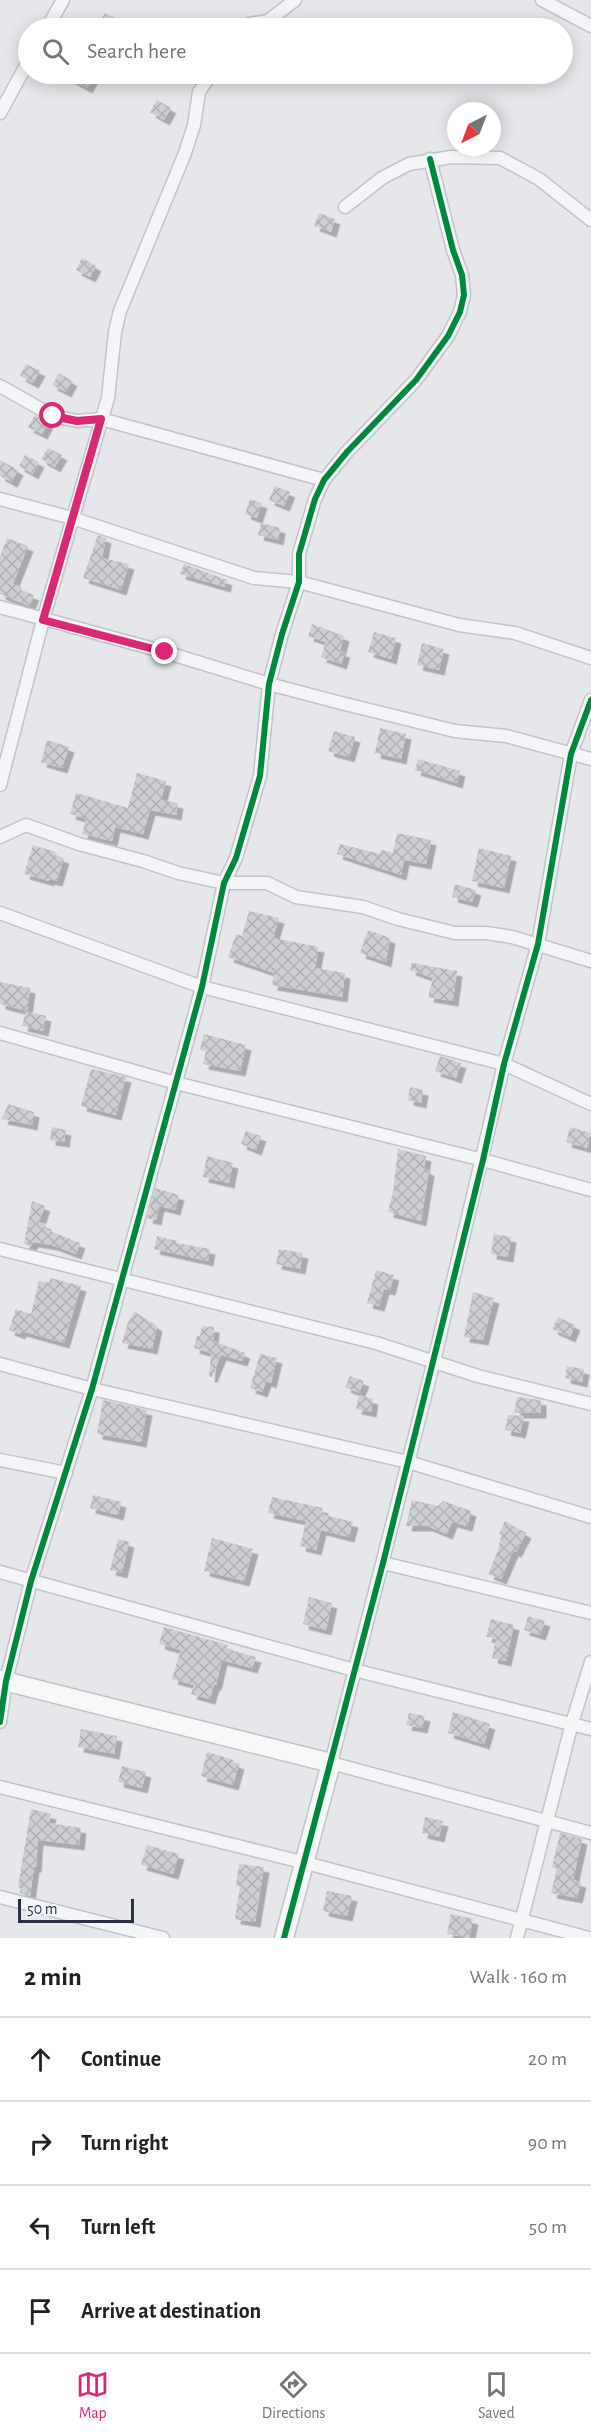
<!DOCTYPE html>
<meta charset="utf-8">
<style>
body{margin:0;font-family:"Alegreya Sans",sans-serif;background:#f2f2f2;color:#202124}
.compass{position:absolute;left:447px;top:102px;width:54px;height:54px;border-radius:50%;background:#fff;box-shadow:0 3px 15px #0003;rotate:222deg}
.scale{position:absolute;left:18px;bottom:15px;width:116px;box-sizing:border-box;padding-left:6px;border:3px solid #293046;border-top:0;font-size:16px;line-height:21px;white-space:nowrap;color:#293046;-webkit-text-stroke:4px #f3f5f9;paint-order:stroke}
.stop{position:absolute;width:18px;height:18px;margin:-14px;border:4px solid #db2777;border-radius:50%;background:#fff}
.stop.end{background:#db2777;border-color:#fff;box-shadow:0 2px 6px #0008}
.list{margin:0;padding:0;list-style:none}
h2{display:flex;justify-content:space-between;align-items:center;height:78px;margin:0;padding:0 24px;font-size:26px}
h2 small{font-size:20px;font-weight:400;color:#757577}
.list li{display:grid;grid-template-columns:39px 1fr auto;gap:18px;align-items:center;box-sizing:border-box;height:84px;padding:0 24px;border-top:2px solid #e0e0e0}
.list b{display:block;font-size:22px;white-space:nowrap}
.list em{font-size:20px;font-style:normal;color:#757577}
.icon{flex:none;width:33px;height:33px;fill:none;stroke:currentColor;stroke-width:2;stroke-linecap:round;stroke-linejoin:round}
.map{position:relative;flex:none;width:591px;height:1938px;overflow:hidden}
.search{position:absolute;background:#fff;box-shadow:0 3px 15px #0003;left:18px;right:18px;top:18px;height:66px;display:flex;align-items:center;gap:15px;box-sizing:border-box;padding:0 21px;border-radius:33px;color:#757577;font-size:22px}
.sheet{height:414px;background:#fff}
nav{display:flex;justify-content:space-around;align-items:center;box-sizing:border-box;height:84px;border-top:2px solid #e0e0e0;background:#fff;font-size:16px;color:#757577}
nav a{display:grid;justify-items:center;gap:3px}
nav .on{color:#db2777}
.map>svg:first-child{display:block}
</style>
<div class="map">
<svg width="591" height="1938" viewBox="0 0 591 1938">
<defs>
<pattern id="building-cross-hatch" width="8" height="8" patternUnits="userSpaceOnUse" patternTransform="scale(1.5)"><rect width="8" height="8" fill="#ccced2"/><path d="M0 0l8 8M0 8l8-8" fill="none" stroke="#afb1b6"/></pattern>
<filter id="shadow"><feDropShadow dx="5.5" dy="5.5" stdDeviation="0" flood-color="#0004"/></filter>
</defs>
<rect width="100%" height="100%" fill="#e5e7ea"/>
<!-- building -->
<g fill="url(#building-cross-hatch)" filter="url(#shadow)">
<path d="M105 13 119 20 114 28H106L98 24Z"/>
<path d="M61 74H95L87 88Z"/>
<path d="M157 100 171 108 164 120 150 112Z"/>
<path d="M319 213 335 219 331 232 314 226Z"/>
<path d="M82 258 96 266 90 277 76 270Z"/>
<path d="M26 364 40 371 33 383 20 376Z"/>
<path d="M59 373 72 381 66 392 52 385Z"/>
<path d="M35 415 48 423 42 434 28 427Z"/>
<path d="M48 448 62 455 55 467 41 459Z"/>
<path d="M25 455 39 462 33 474 19 466Z"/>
<path d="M0 460 18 470 12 482 0 476Z"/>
<path d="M275 486 290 492 284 506 269 500Z"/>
<path d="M250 499 262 503 257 518 245 514Z"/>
<path d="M261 523 280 528 278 540 258 535Z"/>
<path d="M98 535 106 538 102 558 129 564 121 590 83 578Z"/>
<path d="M7 538 28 546 13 584 22 587 21 590 34 595 29 606 0 594V557Z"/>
<path d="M184 564 227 580 225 587 180 574Z"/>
<path d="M312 624 344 636 340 651 345 652 341 664 321 657 326 642 308 636Z"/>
<path d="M374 632 396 638 391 659 368 652Z"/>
<path d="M422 643 444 649 439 670 417 665Z"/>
<path d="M380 728 406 734 401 759 375 753Z"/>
<path d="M334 731 355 737 349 757 328 751Z"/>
<path d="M47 740 69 747 62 768 41 762Z"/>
<path d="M418 759 460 771 457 783 415 770Z"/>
<path d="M137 773 166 781 161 800 178 803 176 815 150 810 143 834 115 827 112 841 82 834 86 819 70 814 76 793 128 808Z"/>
<path d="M397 833 431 840 426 864 404 860 401 875 337 854 340 844 380 854 381 850 393 853Z"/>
<path d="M33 845 56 852 55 855 64 858 57 881 49 879V881L24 874Z"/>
<path d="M479 848 511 856 504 888 472 881Z"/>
<path d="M455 884 476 890 472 902 452 897Z"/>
<path d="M249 911 279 918 273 938 319 947 315 968 345 973 342 997 272 985 274 973 228 957 236 934 242 936Z"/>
<path d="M368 930 390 938 386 962 360 953Z"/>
<path d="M412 963 457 971 453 1001 428 997 433 978 410 970Z"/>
<path d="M0 982 30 988 27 1011 0 1004Z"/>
<path d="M26 1011 46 1016 43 1031 22 1026Z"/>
<path d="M204 1034 246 1045 240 1071 203 1064 206 1051 200 1050Z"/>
<path d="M440 1056 461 1063 456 1078 435 1071Z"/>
<path d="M91 1069 126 1077 116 1115 81 1106Z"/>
<path d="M410 1087 423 1090 421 1103 408 1100Z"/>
<path d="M8 1104 34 1112 32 1125 2 1119Z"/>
<path d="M52 1127 66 1130 64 1142 50 1140Z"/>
<path d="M570 1127 591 1133 587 1148 566 1142Z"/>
<path d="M246 1131 261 1136 256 1150 241 1144Z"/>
<path d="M398 1149 426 1156 424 1168 429 1171 421 1221 388 1212 393 1192Z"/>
<path d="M207 1156 233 1163 229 1183 203 1177Z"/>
<path d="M155 1188 179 1195 175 1210 159 1206 156 1220 147 1218Z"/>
<path d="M32 1201 45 1206 39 1222 46 1224 45 1229 80 1243 76 1254 52 1245 33 1242 31 1246 24 1244Z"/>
<path d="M494 1234 511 1237 508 1257 491 1254Z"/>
<path d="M157 1236 177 1241 176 1243 210 1249 208 1261 154 1249Z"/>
<path d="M279 1249 303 1253 300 1269 276 1264Z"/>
<path d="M376 1270 394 1275 390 1290 384 1289 379 1306 367 1303Z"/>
<path d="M50 1278 81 1286 64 1343 21 1331 20 1334 9 1330 16 1309 31 1314 39 1281 49 1283Z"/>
<path d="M473 1292 494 1298 483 1340 464 1337Z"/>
<path d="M135 1312 157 1326 152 1349 122 1343 128 1322Z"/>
<path d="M558 1317 575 1325 570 1337 552 1329Z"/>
<path d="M202 1326 214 1327 213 1341 245 1353 242 1361 221 1355 212 1377H209L211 1353 194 1348 197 1336H200Z"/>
<path d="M260 1354 277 1358 271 1383 266 1381 262 1392 250 1388Z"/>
<path d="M567 1366 584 1369 582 1382 565 1378Z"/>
<path d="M350 1376 364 1381 359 1393 345 1387Z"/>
<path d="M359 1395 373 1399 371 1412 356 1409Z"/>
<path d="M517 1397 541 1400V1413H514Z"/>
<path d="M103 1400 147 1410 141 1442 97 1434Z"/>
<path d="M508 1415 524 1416 520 1433 505 1430Z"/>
<path d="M93 1495 121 1502 118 1515 90 1508Z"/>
<path d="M272 1497 323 1508 321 1514 353 1522 349 1537 321 1530 316 1550 300 1546 306 1521 268 1513Z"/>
<path d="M412 1500 438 1506 443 1501 471 1511 467 1526 452 1522 447 1534 427 1526H406Z"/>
<path d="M505 1521 526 1533 516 1552 513 1551 501 1579 488 1574 497 1553 502 1534H499Z"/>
<path d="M212 1538 253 1549 244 1581 204 1571Z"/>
<path d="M118 1539 129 1542 122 1573 110 1570Z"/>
<path d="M309 1597 332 1603 326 1630 303 1624Z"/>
<path d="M528 1616 545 1621 540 1635 524 1630Z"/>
<path d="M491 1619 514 1625 506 1661 492 1658 496 1639 486 1637Z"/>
<path d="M164 1627 228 1645 226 1649 256 1657 252 1668 222 1660 216 1685H214L210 1699 191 1694 194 1685 172 1679 181 1650 159 1644Z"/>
<path d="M453 1712 490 1724 484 1744 448 1733Z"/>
<path d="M409 1713 425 1716 422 1728 406 1725Z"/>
<path d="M81 1729 117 1736 114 1754 78 1747Z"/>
<path d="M207 1752 234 1760 233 1762 239 1764 233 1785 201 1776Z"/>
<path d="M122 1766 146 1772 142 1788 118 1782Z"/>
<path d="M31 1809 51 1814 49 1823 81 1828 79 1845 38 1840 36 1867H34L30 1896 20 1893V1888L18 1887Z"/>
<path d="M425 1817 443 1821 439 1837 422 1833Z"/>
<path d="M560 1833 582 1839 573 1880 581 1882 577 1898 551 1893 557 1869 552 1867Z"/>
<path d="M147 1845 179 1854 173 1874 141 1865Z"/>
<path d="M239 1864 264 1867 255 1922 235 1919 240 1886 236 1885Z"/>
<path d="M327 1891 352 1896 347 1916 323 1911Z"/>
<path d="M451 1914 473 1919 469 1938 447 1934Z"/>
</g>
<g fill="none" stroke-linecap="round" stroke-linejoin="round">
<defs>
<g id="street">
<path d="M542 0 591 26"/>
<path d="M47 28 63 0"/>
<path d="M241 28 249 24 268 21 295 0"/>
<path d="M0 113 28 62"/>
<path d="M345 207 382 178 409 164 451 157 500 158 539 179 591 220"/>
<path d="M0 386 53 416 77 421 101 419 324 480"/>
<path d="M0 499 72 518 254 578 299 582 459 625 515 633 591 658"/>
<path d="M0 607 165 652 269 684 341 703 455 731 506 736 591 759"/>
<path d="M591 700 571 754 538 944 504 1064 434 1361 331 1763 591 1833"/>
<path d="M0 785 43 620 108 398 115 332 120 311 185 153 194 125 199 92 211 74"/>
<path d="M0 837 26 825 79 844 143 861 178 873 224 883H267L296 897 363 907 398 919 455 933H486L512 937 591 961"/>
<path d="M0 913 202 987 504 1064 591 1104"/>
<path d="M0 1033 176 1083 483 1160 591 1190"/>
<path d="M0 1249 376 1343 478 1376 591 1404"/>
<path d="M0 1364 92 1389 408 1462 591 1517"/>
<path d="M0 1460 66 1473"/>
<path d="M383 1563 591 1613"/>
<path d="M0 1572 354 1670 591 1729"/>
<path d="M0 1722 6 1681 31 1581 92 1389 202 987 224 883 236 858 260 776 269 684 282 634 299 582V554L315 499 324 480 347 452 416 380 448 336 460 312 464 295 462 275 453 250 430 159"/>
<path d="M0 1787 306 1863 589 1938"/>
<path d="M0 1897 163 1938"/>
<path d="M517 1938 572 1723 591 1662"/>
</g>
<path id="secondary" d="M0 1680 331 1763 284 1938"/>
</defs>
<!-- street casing -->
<use href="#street" stroke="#c2c3c8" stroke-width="15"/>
<!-- secondary casing -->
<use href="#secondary" stroke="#c2c3c8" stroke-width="21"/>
<!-- street -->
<use href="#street" stroke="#f4f5f7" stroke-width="12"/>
<!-- secondary -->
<use href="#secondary" stroke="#f8f8f8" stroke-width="18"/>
<defs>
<g id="cycleway">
<path d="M0 1722 6 1681 31 1581 92 1389 202 987 224 883 236 858 260 776 269 684 282 634 299 582V554L315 499 324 480 347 452 416 380 448 336 460 312 464 295 462 275 453 250 430 159"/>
<path d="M284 1938 383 1563 483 1160 504 1064 538 944 571 754 591 700"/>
</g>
</defs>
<!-- cycleway casing -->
<use href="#cycleway" stroke="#f3f5f9" stroke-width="10"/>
<!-- cycleway -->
<use href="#cycleway" stroke="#00873e" stroke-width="6"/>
</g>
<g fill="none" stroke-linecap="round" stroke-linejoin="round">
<!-- route -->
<path stroke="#db2777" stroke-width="8" d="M53 416 77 421 101 419 43 620 165 652"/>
</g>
</svg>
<svg class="compass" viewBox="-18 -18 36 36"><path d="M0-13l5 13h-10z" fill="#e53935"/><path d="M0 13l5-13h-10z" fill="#757577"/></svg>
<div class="scale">50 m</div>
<div class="stop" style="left:53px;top:416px"></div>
<div class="stop end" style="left:165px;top:652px"></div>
<div class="search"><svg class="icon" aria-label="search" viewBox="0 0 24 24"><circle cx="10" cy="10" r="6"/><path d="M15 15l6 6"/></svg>Search here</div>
</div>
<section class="sheet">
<h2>2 min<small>Walk · 160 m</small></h2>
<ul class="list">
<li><svg class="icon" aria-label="ahead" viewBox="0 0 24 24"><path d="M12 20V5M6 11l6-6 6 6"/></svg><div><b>Continue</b></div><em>20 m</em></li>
<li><svg class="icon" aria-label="right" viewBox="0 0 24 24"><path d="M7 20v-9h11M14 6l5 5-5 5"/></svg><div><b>Turn right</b></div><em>90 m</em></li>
<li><svg class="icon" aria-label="left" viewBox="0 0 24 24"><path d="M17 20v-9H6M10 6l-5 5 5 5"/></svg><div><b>Turn left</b></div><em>50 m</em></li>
<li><svg class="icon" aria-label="arrive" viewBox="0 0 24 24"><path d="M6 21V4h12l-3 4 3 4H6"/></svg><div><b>Arrive at destination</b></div></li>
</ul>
</section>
<nav>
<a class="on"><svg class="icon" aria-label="map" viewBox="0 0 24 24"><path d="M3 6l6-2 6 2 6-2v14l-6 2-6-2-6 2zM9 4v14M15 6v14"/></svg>Map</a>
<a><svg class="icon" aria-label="directions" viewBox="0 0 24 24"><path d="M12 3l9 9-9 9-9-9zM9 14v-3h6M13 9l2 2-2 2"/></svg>Directions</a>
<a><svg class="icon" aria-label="saved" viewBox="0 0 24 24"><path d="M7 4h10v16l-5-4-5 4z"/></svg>Saved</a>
</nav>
